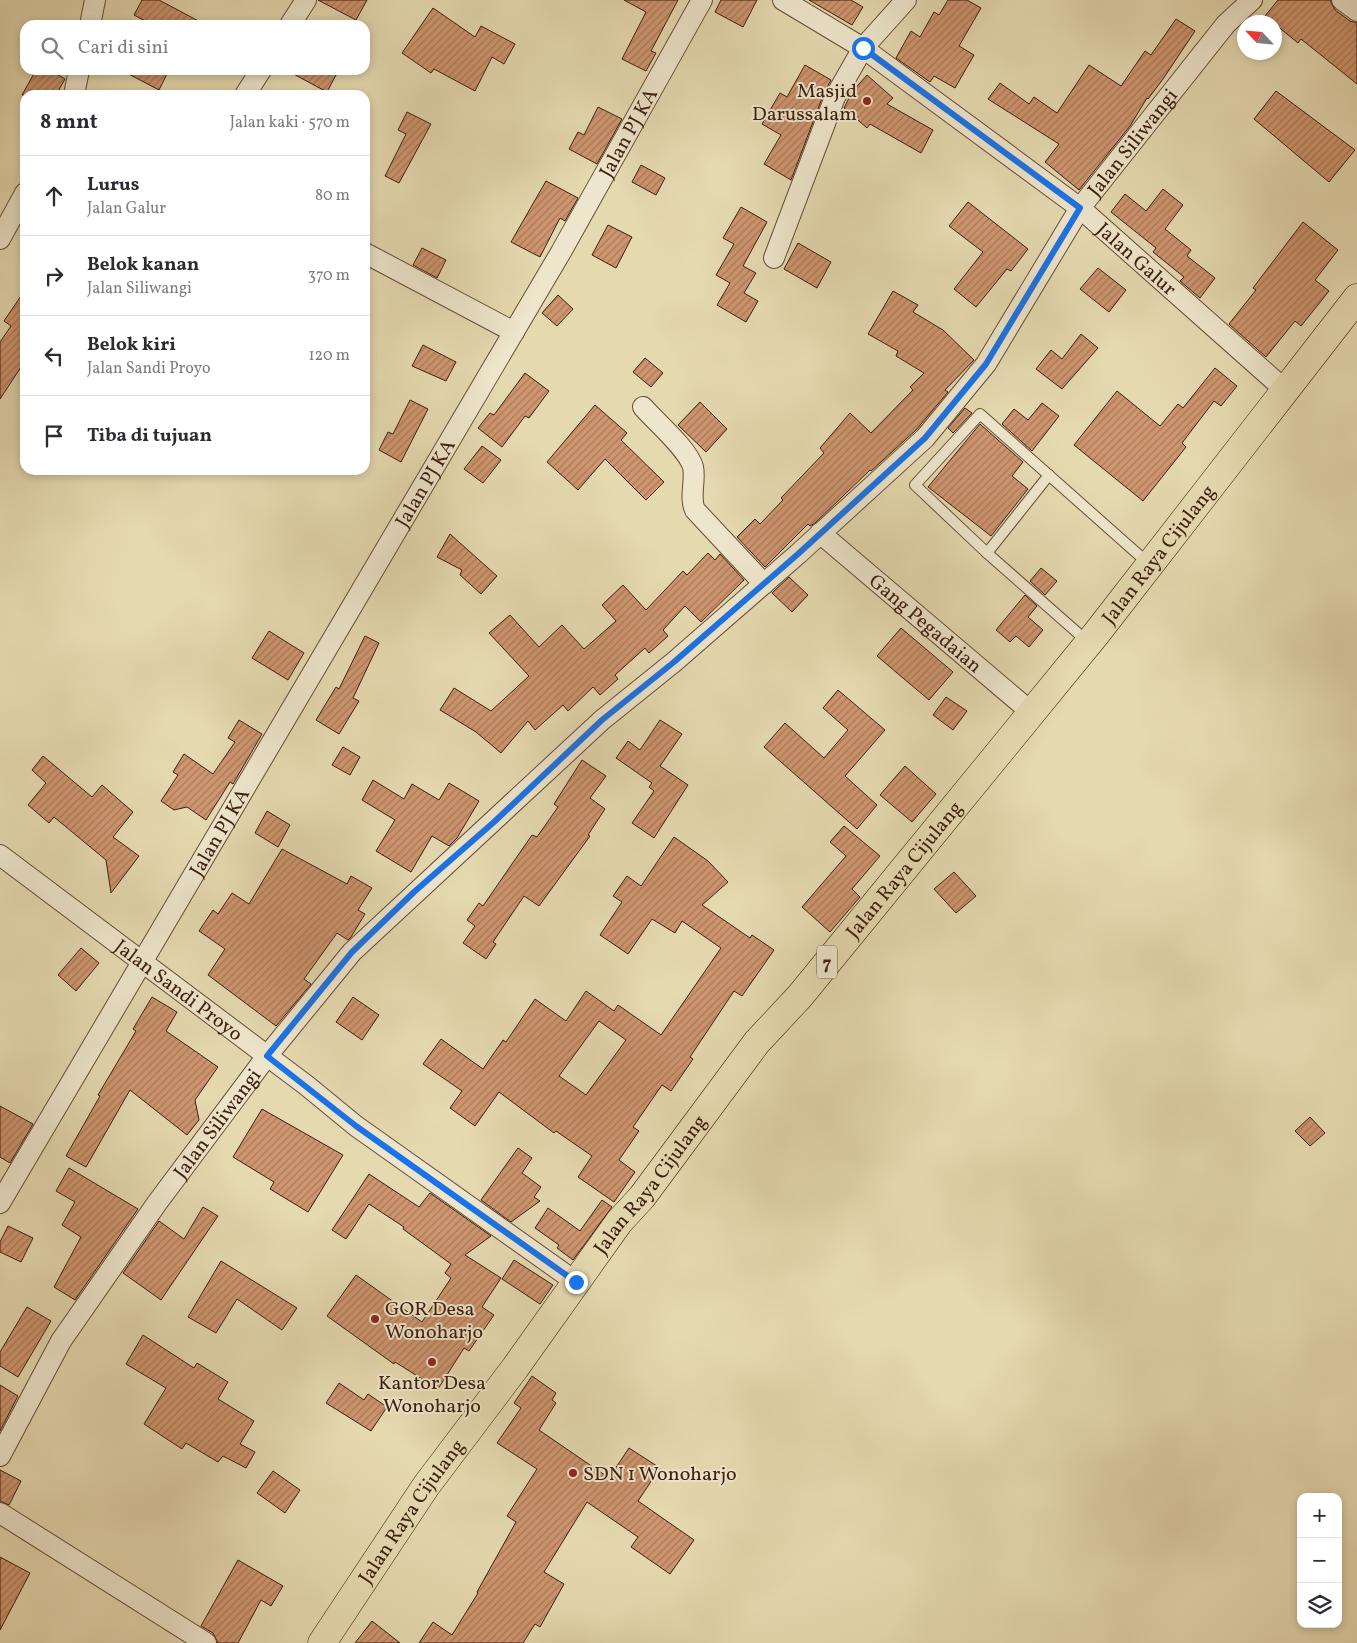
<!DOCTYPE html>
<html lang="id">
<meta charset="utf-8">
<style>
body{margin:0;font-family:Vollkorn,serif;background:#f2f2f3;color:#2b2b33}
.controls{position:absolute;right:15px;bottom:15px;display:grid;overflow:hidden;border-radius:10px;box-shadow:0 2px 8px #0003}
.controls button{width:45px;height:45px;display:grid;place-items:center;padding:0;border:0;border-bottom:1px solid #e1e1e2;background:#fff;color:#2b2b33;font:25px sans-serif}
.compass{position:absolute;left:1237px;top:15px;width:45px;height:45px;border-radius:50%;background:#fff;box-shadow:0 2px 8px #0003;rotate:296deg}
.stop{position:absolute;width:15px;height:15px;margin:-11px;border:4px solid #1a73e8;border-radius:50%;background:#fff}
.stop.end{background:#1a73e8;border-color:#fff;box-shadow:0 1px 5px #0008}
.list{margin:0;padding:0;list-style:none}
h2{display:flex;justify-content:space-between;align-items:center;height:65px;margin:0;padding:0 20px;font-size:21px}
h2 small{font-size:16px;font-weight:400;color:#7c7c81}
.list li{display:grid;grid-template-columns:32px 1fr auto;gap:15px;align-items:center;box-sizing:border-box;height:80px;padding:0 20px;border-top:1px solid #e1e1e2}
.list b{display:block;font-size:19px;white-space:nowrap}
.list p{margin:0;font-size:16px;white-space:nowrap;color:#7c7c81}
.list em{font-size:16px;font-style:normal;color:#7c7c81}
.icon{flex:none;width:28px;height:28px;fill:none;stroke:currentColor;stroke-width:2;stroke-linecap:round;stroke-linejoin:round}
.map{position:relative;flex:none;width:1357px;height:1643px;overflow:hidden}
.search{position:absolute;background:#fff;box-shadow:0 2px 8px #0003;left:20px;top:20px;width:350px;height:55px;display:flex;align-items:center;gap:12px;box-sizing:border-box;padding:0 18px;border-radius:15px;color:#7c7c81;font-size:19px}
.panel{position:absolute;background:#fff;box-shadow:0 2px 8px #0003;left:20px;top:90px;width:350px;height:385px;border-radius:15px}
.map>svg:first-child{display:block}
</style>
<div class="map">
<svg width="1357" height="1643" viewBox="0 0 1357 1643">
<defs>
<pattern id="building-hatch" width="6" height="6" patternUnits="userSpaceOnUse" patternTransform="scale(1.25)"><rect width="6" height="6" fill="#ce956f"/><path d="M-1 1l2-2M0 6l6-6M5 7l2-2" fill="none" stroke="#a8795a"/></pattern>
</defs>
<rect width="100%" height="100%" fill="#e5d9b0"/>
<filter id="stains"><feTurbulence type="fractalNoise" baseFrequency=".004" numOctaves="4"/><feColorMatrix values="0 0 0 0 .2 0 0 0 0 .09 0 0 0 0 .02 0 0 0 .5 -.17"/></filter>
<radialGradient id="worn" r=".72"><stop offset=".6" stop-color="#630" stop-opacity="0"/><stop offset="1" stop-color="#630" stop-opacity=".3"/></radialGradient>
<!-- building -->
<g fill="url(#building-hatch)" stroke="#3d1d0d" fill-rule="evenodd">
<path d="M142 0H159L206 25H153L134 15Z"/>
<path d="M318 0H367L356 20Z"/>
<path d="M624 0H678L651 51 656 53 646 71 622 59 646 12Z"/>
<path d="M721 0H757L743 27 715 12Z"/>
<path d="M809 0H851L863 7 852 25Z"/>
<path d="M948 0H967L981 8 959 46 974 55 955 88 934 76 930 82 896 58 911 31 920 37 934 12 939 15Z"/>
<path d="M1278 0H1330L1335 10 1350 21 1357 23V84L1301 39 1298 43 1265 16Z"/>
<path d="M433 8 475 37 481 26 515 44 504 64 492 57 475 91 434 69 431 73 402 53Z"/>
<path d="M1176 19 1195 31 1163 79 1148 99 1147 98 1130 126 1079 190 1045 162 1059 144 988 99 1000 83 1029 104 1034 97 1057 113 1089 65 1121 86 1145 51 1151 55Z"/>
<path d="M805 65 831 80 824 93 791 180 764 164 781 135 762 124 780 93 787 97Z"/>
<path d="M36 70H50L65 79 56 95H22Z"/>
<path d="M121 70H169L159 90Z"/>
<path d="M286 70H327L336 75 327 92Z"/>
<path d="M867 75 893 98 887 104 933 130 921 153 870 124 867 128 844 108 852 92Z"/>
<path d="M1276 91 1355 150 1329 182 1254 119Z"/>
<path d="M598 107 622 119 597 164 569 149 578 132 584 135Z"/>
<path d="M407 112 431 124 399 183 385 176 406 134 398 130Z"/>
<path d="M641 165 665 178 656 195 632 182Z"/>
<path d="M546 181 578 198 565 221 560 218 540 257 511 242Z"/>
<path d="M1163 189 1183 205 1165 229 1191 250 1187 256 1215 278 1200 298 1180 281 1184 277 1153 252 1156 248 1111 212 1125 194 1146 211Z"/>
<path d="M968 202 1028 249 1011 271 1007 269 976 307 954 289 983 252 949 226Z"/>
<path d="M741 207 767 222 743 266 756 273 744 293 758 301 746 322 717 305 730 283 716 275 734 244 723 238Z"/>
<path d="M1303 222 1338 250 1315 280 1329 291 1301 326 1295 321 1266 357 1229 324 1256 290 1253 288Z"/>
<path d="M608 225 632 237 616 268 592 255Z"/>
<path d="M798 243 831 262 817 288 784 269Z"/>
<path d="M422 248 446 260 437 278 413 265Z"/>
<path d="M1098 268 1126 290 1109 312 1080 289Z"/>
<path d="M25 290V361L0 399V342L11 326 4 321Z"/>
<path d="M893 291 918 305 913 312 943 330 974 360 945 390 948 392 916 430 871 471 870 470 815 523 810 526 808 524 765 567 737 537 755 519 760 524 783 500 781 498 824 453 820 448 850 413 871 433 913 390 910 387 924 373 896 356 898 351 868 334Z"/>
<path d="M558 295 573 309 557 326 542 313Z"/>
<path d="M1081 334 1098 348 1062 389 1036 369 1051 350 1062 359Z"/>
<path d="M423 345 456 362 446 381 412 366Z"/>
<path d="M645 358 663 373 651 387 633 372Z"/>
<path d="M1215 368 1237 386 1221 406 1214 401 1182 443 1186 447 1143 501 1074 445 1117 391 1160 426 1178 404 1183 408Z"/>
<path d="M525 373 549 391 529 418 525 416 502 447 478 428 490 413 494 415Z"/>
<path d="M410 400 428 409 401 462 379 450 388 432 393 434Z"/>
<path d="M700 402 727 429 706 452 678 425Z"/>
<path d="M1042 403 1059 416 1032 451 1002 424 1014 409 1028 420Z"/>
<path d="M595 405 627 433 621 440 664 482 646 500 605 459 578 490 547 462Z"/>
<path d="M965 408 972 413 953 433 948 428Z"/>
<path d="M980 424 1023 462 1012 476 1028 489 991 536 928 487Z"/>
<path d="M482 446 501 460 483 483 464 469Z"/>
<path d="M450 534 497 576 481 594 460 575 462 570 437 557Z"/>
<path d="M708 553 715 560 720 554 744 580 701 622 685 606 663 630 668 636 649 653 645 648 615 675 618 679 600 695 593 687 568 711 563 705 535 730 528 721 501 753 476 732 440 710 454 688 491 711 529 676 489 633 510 615 539 647 562 625 584 649 616 621 602 605 623 585 646 610 683 571 687 575Z"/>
<path d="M1041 568 1057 581 1045 595 1030 581Z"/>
<path d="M789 577 808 595 792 612 772 593Z"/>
<path d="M1025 595 1037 606 1028 617 1043 630 1029 647 1016 636 1010 642 996 630Z"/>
<path d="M901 628 953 672 929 700 877 656Z"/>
<path d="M269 631 304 653 288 680 252 658Z"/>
<path d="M365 636 379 643 353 698 359 701 339 734 316 720 336 687 339 689Z"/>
<path d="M838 690 885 730 845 776 877 805 857 829 764 747 785 723 824 758 848 730 823 708Z"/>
<path d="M946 697 967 711 953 730 933 715Z"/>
<path d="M239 720 262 734 233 784 230 782 206 820 187 807 174 810 161 801 178 775 173 772 184 754 213 774 235 742 228 738Z"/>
<path d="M660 720 682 734 660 766 688 785 654 838 632 823 654 791 649 787 652 783 616 758 628 741 640 750Z"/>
<path d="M343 747 360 757 350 775 332 765Z"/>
<path d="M43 756 92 797 102 785 133 812 113 837 139 856 111 893 106 860 54 817 49 823 28 805 46 783 32 770Z"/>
<path d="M582 760 606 776 590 798 605 809 588 835 590 836 539 906 524 896 493 942 496 944 486 959 463 943 475 926 467 920 479 903 483 906 532 835 537 837 558 807 554 804Z"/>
<path d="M905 766 936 794 912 822 880 795Z"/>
<path d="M373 780 404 799 412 784 439 800 449 783 479 801 457 838 449 846 432 836 411 872 376 851 395 820 362 800Z"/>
<path d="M267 811 290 825 278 847 255 833Z"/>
<path d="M844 826 880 856 852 889 860 897 830 932 802 907 846 856 830 842Z"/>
<path d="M674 837 708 861 728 882 702 905 750 938 752 935 774 950 742 996 734 991 690 1057 693 1059 671 1091 662 1085 633 1127 639 1131 619 1160 635 1172 614 1202 578 1177 592 1156 556 1131 554 1133 499 1092 475 1126 450 1108 462 1091 423 1064 441 1039 483 1069 503 1040 506 1042 535 999 566 1021 586 991 614 1011 618 1005 661 1035 721 948 682 921 675 933 652 919 628 954 600 935 622 902 613 896 627 876 641 886ZM599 1021 626 1040 586 1095 559 1076Z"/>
<path d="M282 849 347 884 351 876 372 888 358 910 365 914 351 937 348 940 337 933 304 979 311 984 276 1026 208 975 225 949 199 931 213 910 218 914 232 893 249 904Z"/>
<path d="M954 872 976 896 956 913 934 889Z"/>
<path d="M81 948 99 963 76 991 58 975Z"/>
<path d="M152 997 177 1012 166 1031 218 1067 195 1100 199 1120 187 1135 130 1090 86 1167 66 1156 100 1096 98 1095 136 1031 133 1029Z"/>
<path d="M353 997 379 1015 362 1040 336 1022Z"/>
<path d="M0 1106 33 1124 10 1163 0 1157Z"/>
<path d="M262 1109 343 1155 308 1212 270 1189 274 1182 233 1157Z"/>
<path d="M1310 1117 1325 1133 1310 1146 1295 1131Z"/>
<path d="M518 1148 532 1158 522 1173 541 1187 534 1197 540 1201 511 1222 481 1200Z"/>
<path d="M69 1168 138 1209 75 1300 54 1287 81 1237 62 1225 75 1202 56 1191Z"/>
<path d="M369 1174 419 1207 430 1193 491 1236 465 1255 501 1278 482 1307 494 1315 469 1351 464 1348 438 1389 395 1362 394 1364 327 1316 356 1275 422 1322 451 1278 445 1273 451 1264 403 1229 404 1227 369 1204 346 1239 332 1230Z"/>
<path d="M602 1200 612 1207 573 1260 557 1248 559 1245 535 1228 548 1208 580 1231Z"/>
<path d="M203 1207 218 1216 161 1300 123 1273 159 1221 184 1239Z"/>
<path d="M8 1226 33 1238 21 1262 0 1252V1242Z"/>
<path d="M514 1260 553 1285 540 1304 502 1279Z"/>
<path d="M221 1261 297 1308 282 1330 237 1299 216 1333 188 1317Z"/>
<path d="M27 1307 51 1321 18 1377 0 1366V1352Z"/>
<path d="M143 1335 194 1368 197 1363 228 1382 218 1399 254 1421 240 1444 255 1452 246 1468 223 1456 218 1462 186 1443 182 1449 144 1424 166 1388 126 1364Z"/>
<path d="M532 1376 556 1393 552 1400 556 1403 539 1430 609 1478 629 1448 660 1468 638 1501 694 1540 670 1574 631 1547 638 1537 587 1502 544 1572 564 1584 540 1627 535 1624 523 1643H419L433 1622 452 1635 478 1593 477 1592 516 1522 507 1516 537 1469 497 1443 521 1408 514 1403Z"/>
<path d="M339 1383 364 1400 368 1394 387 1407 371 1431 326 1403Z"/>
<path d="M0 1385 18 1396 0 1431Z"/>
<path d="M0 1470 21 1481 9 1505 0 1501Z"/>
<path d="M273 1471 300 1490 285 1513 257 1493Z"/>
<path d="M0 1557 30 1573 0 1630Z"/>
<path d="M238 1560 283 1586 271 1606 261 1600 238 1643H218L213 1633 201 1626Z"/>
<path d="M372 1621 400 1643H355Z"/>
</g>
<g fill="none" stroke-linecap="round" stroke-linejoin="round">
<defs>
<g id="service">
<path d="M1049 475 987 553 1088 642"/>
<path d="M987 553 915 485 980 414 1149 564"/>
</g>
<g id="minor">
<path id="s1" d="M783 0 863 48 1080 208 1285 390"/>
<path d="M1342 0 1357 11"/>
<path d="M90 25 95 0"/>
<path d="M290 25 306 0"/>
<path d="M74 95 79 70"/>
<path d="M245 95 261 70"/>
<path d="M0 239 25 193"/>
<path d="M365 253 514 332"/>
<path d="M774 258 835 97 863 48 906 0"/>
<path d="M643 407C656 422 688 449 693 467 696 481 689 497 695 510L764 584"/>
<path id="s2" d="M820 533 1031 712"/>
<path id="s3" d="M0 855 306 1085 356 1126 576 1282"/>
<path id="s4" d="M0 1203 561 252 702 0"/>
<path id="s5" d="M0 1456 61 1341 157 1203 267 1056 352 952 602 720 674 662 798 554 925 438 986 364 1080 208 1226 24 1252 0"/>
<path d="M0 1513 206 1643"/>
</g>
<g id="trunk">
<path id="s6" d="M322 1643 426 1486 515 1368 619 1222 642 1197 757 1042 800 996 1096 634 1357 298"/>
</g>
</defs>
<!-- service casing -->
<use href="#service" stroke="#674c36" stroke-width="12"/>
<!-- minor casing -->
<use href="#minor" stroke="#674c36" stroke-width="22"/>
<!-- trunk casing -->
<use href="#trunk" stroke="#3d1d0d" stroke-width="29"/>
<!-- service -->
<use href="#service" stroke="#eee6cc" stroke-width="10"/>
<!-- minor -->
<use href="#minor" stroke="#eee6cc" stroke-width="20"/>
<!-- trunk -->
<use href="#trunk" stroke="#e5d9b0" stroke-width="28"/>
</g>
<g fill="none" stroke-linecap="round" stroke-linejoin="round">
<!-- route -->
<path stroke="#1a73e8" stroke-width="6" d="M576 1282 356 1126 267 1056 352 952 414 892 494 822 602 720 674 662 798 554 925 438 986 364 1080 208 863 48"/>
</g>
<!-- markers -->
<g fill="#8f2418" stroke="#eee6cc" stroke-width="2">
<circle cx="867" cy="101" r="5"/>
<circle cx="375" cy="1319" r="5"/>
<circle cx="432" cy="1362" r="5"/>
<circle cx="573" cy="1473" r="5"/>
</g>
<g text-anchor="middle" stroke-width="4" stroke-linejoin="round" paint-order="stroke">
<!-- shield labels -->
<rect fill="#eee6cc" stroke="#725946" stroke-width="1" x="817" y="945.5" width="20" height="33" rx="4"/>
<g font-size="19" font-weight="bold" fill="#3d1d0d">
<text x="827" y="969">7</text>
</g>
<!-- poi labels -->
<g font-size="20" fill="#3d1d0d" stroke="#eee6cc" text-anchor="start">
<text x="857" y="97" text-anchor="end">Masjid<tspan x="857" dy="23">Darussalam</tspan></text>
<text x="385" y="1315">GOR Desa<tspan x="385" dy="23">Wonoharjo</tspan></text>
<text x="432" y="1389" text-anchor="middle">Kantor Desa<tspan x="432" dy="23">Wonoharjo</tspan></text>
<text x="583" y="1480">SDN 1 Wonoharjo</text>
</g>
<!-- street labels -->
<g font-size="20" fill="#3d1d0d" stroke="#eee6cc">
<text dy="7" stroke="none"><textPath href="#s4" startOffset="1241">Jalan PJ KA</textPath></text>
<text dy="7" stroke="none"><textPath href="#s5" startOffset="1748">Jalan Siliwangi</textPath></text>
<text dy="7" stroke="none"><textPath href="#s1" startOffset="439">Jalan Galur</textPath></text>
<text dy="7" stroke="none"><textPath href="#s4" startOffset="836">Jalan PJ KA</textPath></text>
<text dy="7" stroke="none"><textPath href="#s6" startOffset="1374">Jalan Raya Cijulang</textPath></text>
<text dy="7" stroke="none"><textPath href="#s2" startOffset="139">Gang Pegadaian</textPath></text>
<text dy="7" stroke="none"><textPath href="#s4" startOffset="431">Jalan PJ KA</textPath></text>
<text dy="7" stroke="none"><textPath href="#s6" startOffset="969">Jalan Raya Cijulang</textPath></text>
<text dy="7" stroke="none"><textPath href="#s3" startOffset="224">Jalan Sandi Proyo</textPath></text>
<text dy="7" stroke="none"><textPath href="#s5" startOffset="398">Jalan Siliwangi</textPath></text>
<text dy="7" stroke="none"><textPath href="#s6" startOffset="564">Jalan Raya Cijulang</textPath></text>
<text dy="7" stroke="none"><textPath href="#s6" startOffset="159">Jalan Raya Cijulang</textPath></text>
</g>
</g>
<rect width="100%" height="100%" filter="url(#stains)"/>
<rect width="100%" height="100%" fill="url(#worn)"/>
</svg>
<div class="controls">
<button>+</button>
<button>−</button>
<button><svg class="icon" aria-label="layers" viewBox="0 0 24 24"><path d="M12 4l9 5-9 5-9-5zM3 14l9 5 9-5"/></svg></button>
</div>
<svg class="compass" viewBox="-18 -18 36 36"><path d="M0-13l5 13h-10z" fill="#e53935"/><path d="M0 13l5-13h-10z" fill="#7c7c81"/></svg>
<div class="stop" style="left:863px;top:48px"></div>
<div class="stop end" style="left:576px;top:1282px"></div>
<div class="search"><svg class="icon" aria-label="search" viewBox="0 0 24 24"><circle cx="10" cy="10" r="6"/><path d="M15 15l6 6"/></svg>Cari di sini</div>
<section class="panel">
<h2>8 mnt<small>Jalan kaki · 570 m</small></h2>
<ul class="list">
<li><svg class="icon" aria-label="ahead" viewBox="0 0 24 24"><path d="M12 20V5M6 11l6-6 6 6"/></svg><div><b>Lurus</b><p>Jalan Galur</p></div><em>80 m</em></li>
<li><svg class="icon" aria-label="right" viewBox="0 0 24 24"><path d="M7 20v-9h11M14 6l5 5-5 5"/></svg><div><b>Belok kanan</b><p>Jalan Siliwangi</p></div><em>370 m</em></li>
<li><svg class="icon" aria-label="left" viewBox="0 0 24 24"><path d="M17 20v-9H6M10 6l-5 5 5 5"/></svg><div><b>Belok kiri</b><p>Jalan Sandi Proyo</p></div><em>120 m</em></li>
<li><svg class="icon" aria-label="arrive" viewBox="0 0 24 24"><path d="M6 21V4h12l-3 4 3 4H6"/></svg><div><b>Tiba di tujuan</b></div></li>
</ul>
</section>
</div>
